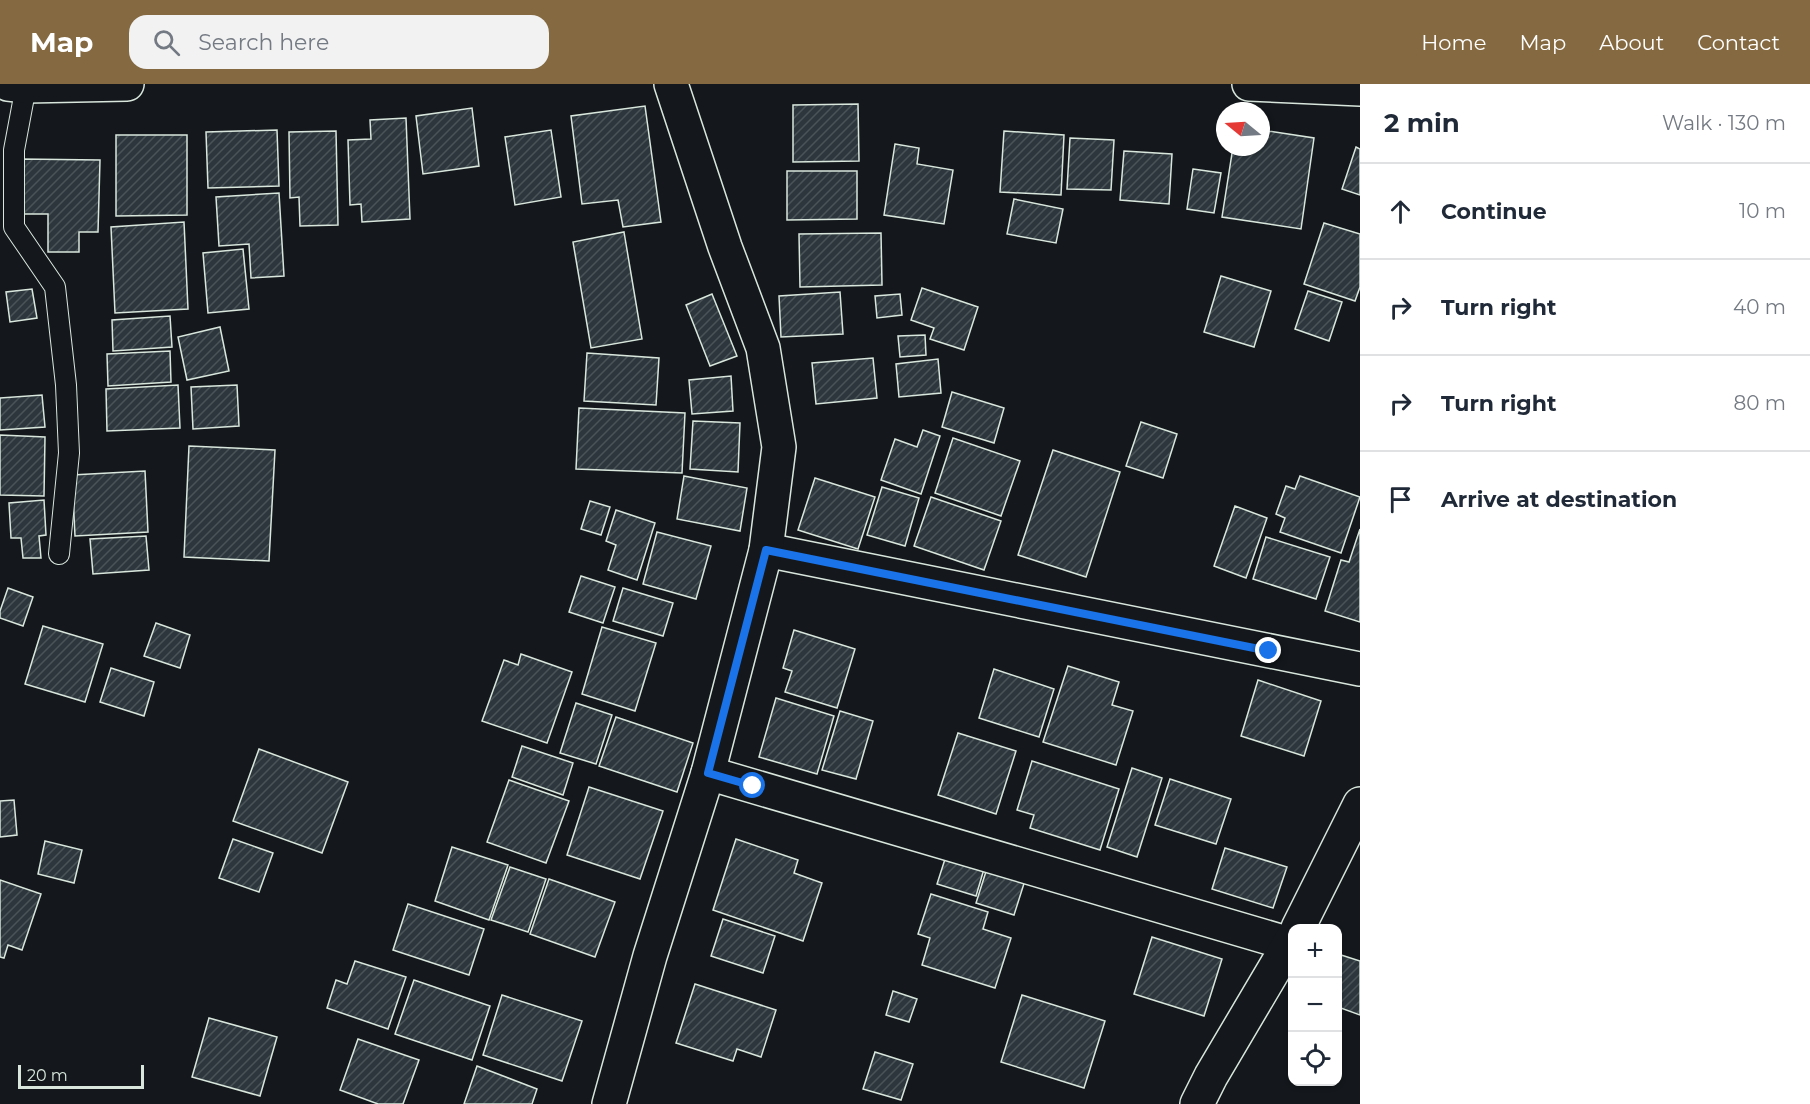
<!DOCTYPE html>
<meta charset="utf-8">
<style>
body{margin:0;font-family:Montserrat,sans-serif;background:#f2f2f3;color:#1f2937}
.controls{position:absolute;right:18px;bottom:18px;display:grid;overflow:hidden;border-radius:12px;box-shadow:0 2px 4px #0004}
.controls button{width:54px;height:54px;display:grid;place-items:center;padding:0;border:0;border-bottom:2px solid #e0e1e3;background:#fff;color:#1f2937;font:30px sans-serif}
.compass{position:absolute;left:1216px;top:18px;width:54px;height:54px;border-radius:50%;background:#fff;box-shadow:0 2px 4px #0004;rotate:288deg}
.scale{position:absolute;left:18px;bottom:15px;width:126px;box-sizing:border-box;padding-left:6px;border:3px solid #d8e6dc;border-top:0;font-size:16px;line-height:21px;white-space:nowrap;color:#d8e6dc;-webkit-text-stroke:4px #14181c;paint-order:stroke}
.stop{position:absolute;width:18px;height:18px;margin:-14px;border:4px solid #1a73e8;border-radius:50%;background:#fff}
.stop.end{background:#1a73e8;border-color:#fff;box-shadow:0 2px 6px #0008}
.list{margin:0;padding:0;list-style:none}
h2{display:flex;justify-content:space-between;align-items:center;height:78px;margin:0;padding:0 24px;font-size:26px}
h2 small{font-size:20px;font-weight:400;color:#747a83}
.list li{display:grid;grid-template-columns:39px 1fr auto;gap:18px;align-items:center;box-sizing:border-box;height:96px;padding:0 24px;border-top:2px solid #e0e1e3}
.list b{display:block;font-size:22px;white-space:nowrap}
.list em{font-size:20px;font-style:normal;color:#747a83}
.icon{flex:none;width:33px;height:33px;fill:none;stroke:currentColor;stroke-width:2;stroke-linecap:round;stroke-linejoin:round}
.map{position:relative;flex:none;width:1360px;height:1020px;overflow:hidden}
header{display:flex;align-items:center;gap:36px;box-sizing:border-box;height:84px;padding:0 30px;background:#846941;color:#fff}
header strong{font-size:28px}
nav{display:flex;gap:33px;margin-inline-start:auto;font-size:21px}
.search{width:420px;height:54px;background:#f2f2f3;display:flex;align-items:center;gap:15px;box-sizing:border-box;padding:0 21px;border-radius:18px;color:#747a83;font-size:22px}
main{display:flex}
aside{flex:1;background:#fff}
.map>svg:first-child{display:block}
</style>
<header>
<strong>Map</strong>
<div class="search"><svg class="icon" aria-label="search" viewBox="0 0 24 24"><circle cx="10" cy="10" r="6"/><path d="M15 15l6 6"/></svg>Search here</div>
<nav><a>Home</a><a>Map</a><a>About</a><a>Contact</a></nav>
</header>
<main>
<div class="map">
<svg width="1360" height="1020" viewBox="0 0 1360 1020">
<defs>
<pattern id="building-hatch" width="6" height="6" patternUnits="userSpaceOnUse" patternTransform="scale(1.5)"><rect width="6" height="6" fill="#2c363c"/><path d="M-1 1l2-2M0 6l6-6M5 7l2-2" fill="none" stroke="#4a5358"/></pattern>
</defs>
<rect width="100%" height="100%" fill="#14181c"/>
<!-- building -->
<g fill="url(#building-hatch)" stroke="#d8e6dc" stroke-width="1.5">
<path d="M858 20 859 77 793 78V21Z"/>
<path d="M645 22 661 138 623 143 618 116 582 120 571 32Z"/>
<path d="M472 24 479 82 423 90 416 32Z"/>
<path d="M406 34 410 135 362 138 361 120 350 121 348 56 371 55 370 36Z"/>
<path d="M277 46 279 102 208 104 206 48Z"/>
<path d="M551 46 561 113 515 121 505 53Z"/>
<path d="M1261 46 1314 54 1301 145 1222 133 1233 63H1261Z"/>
<path d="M336 47 338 141 300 142 299 113 290 114 289 48Z"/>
<path d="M1004 47 1064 51 1061 111 1000 108Z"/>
<path d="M116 51H187V131L116 132Z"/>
<path d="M1070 54 1114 56 1111 106 1067 105Z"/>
<path d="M895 60 919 64 917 80 953 86 944 140 884 131Z"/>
<path d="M1356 63 1360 65V111L1342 105Z"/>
<path d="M1124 67 1172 70 1169 120 1120 116Z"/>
<path d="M20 75 100 76 98 148H79V168H48V130H20Z"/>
<path d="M1193 85 1221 89 1214 129 1187 125Z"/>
<path d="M787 87H857V135L787 136Z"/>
<path d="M279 109 284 192 251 194 249 160 219 162 216 113Z"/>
<path d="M1014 115 1063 125 1056 159 1007 150Z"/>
<path d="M184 138 188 225 115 229 111 143Z"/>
<path d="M1324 139 1360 150V203L1355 217 1304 200Z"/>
<path d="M624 148 642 255 591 264 573 158Z"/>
<path d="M881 149 882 201 800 203 799 150Z"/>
<path d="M243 165 249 225 208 229 203 169Z"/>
<path d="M1221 192 1271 207 1254 263 1204 248Z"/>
<path d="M922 204 978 223 964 266 930 255 934 244 911 236Z"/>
<path d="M32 205 37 234 10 238 6 208Z"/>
<path d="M1308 207 1342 218 1329 257 1295 245Z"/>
<path d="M840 208 843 250 781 253 779 212Z"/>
<path d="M712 210 737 272 710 282 686 221Z"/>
<path d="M900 210 902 231 877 234 875 212Z"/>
<path d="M170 232 172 263 113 267 112 236Z"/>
<path d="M220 243 229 287 187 296 178 253Z"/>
<path d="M925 251 926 271 900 273 898 252Z"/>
<path d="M170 267 171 298 108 302 107 270Z"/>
<path d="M587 269 659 274 656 321 584 317Z"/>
<path d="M873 274 877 314 816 320 812 279Z"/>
<path d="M938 275 941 309 899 313 896 280Z"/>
<path d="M731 292 733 327 692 330 689 296Z"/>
<path d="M178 301 180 344 107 347 106 305Z"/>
<path d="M237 301 239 342 193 345 191 303Z"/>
<path d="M952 308 1004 324 994 359 942 343Z"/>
<path d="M42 311 45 343 0 346V314Z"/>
<path d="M579 324 685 329 682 389 576 385Z"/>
<path d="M693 337 740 339 738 388 690 385Z"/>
<path d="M1141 338 1177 350 1163 394 1126 382Z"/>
<path d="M923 346 940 352 921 410 881 396 895 355 917 363Z"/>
<path d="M0 351 45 353 44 412 0 411Z"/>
<path d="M953 354 1020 377 1001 432 935 409Z"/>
<path d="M189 362 275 366 269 477 184 473Z"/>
<path d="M1053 366 1120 388 1086 493 1018 471Z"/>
<path d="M145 387 148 448 75 452 72 391Z"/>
<path d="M684 392 747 404 740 447 677 435Z"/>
<path d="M1300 392 1360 413 1341 469 1280 448 1285 434 1276 430 1286 402 1295 405Z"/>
<path d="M815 394 875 413 858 465 798 446Z"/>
<path d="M882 403 919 414 905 462 867 451Z"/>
<path d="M931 413 1001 437 984 486 914 462Z"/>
<path d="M44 416 46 451 39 452 41 474H23L21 454H11L9 419Z"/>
<path d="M590 417 610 423 601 451 581 445Z"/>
<path d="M1235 422 1267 434 1246 494 1214 482Z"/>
<path d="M616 426 655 439 637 496 608 486 616 461 606 457Z"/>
<path d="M1360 445V538L1325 527 1341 476 1349 478Z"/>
<path d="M657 448 711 462 696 515 643 500Z"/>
<path d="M146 452 149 486 93 490 90 455Z"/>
<path d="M1266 453 1330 473 1316 515 1253 495Z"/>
<path d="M581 492 615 503 603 539 569 528Z"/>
<path d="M8 504 33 513 23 542 0 534V527Z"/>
<path d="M623 504 673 519 663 552 613 537Z"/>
<path d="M156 539 190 551 180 584 144 572Z"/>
<path d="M43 542 103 560 85 618 25 600Z"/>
<path d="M602 543 656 559 635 627 582 610Z"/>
<path d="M794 546 855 565 837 624 785 608 792 587 783 584Z"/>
<path d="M521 570 572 588 547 659 482 637 504 576 518 581Z"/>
<path d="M1068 582 1119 598 1112 621 1133 627 1116 681 1043 658Z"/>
<path d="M111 584 154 598 144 632 100 618Z"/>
<path d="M994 585 1054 605 1039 653 979 634Z"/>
<path d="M1258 596 1321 617 1304 672 1241 652Z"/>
<path d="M776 614 834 632 817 690 759 673Z"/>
<path d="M576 619 612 631 596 680 560 669Z"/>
<path d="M840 627 873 637 856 695 822 686Z"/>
<path d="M616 633 693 659 677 708 599 682Z"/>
<path d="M958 649 1016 667 996 730 938 711Z"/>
<path d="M522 662 573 679 563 711 512 693Z"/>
<path d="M259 665 348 698 322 769 233 737Z"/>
<path d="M1032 677 1119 705 1100 766 1030 744 1034 731 1017 726Z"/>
<path d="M1132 684 1162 694 1137 773 1107 763Z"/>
<path d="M1170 695 1231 715 1216 760 1155 741Z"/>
<path d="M509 696 569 717 546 779 487 758Z"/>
<path d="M589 703 663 727 640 795 567 771Z"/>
<path d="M14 716 17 751 0 753V717Z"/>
<path d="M233 755 273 769 259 808 219 794Z"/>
<path d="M736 755 798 776 794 789 822 799 803 857 713 826Z"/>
<path d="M45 757 82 766 74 799 38 790Z"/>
<path d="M452 763 508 781 489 836 435 817Z"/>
<path d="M1225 764 1287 783 1273 824 1212 805Z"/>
<path d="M946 772 984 785 976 812 937 800Z"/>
<path d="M989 778 1027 790 1014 831 976 819Z"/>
<path d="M510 783 546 795 528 848 491 836Z"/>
<path d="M549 795 615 818 595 873 530 850Z"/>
<path d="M0 796 41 810 22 866 8 861 4 874 0 873Z"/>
<path d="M931 810 988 828 983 845 1011 854 995 904 922 881 930 854 918 850Z"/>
<path d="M408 820 484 845 469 891 393 866Z"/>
<path d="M723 835 775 852 763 889 711 872Z"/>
<path d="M1152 853 1222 875 1204 932 1134 910Z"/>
<path d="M1338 870 1360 877V931L1338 923Z"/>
<path d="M355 877 406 893 388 945 327 924 336 896 347 900Z"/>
<path d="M414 896 490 922 472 976 395 950Z"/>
<path d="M695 900 776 926 761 973 737 965 733 977 676 959Z"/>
<path d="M893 907 917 915 909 938 886 931Z"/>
<path d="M502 911 582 937 562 997 483 971Z"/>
<path d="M1022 911 1105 937 1084 1004 1001 978Z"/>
<path d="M209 934 277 953 260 1012 192 993Z"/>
<path d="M358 955 419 976 403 1020H378L340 1006Z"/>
<path d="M875 968 913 980 901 1016 863 1005Z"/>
<path d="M477 982 537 1005 532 1020H464Z"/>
</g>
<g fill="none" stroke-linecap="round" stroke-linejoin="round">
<defs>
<path id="lane" d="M26 2 14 66V143L55 203 66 301 69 369 59 470"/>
<g id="street">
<path d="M766 466 1360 585"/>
<path d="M708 689 1290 860"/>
<path d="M1298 844 1360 720"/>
<path d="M609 1020 650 872 708 689 766 466 779 363 763 264 725 163 671 0"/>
<path d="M1197 1020 1211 992 1292 855"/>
</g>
<g id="secondary">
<path d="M8 0 26 2 127 0"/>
<path d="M1249 0 1360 5"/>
</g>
</defs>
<!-- lane casing -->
<use href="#lane" stroke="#d8e6dc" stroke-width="22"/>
<!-- street casing -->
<use href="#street" stroke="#d8e6dc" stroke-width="36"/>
<!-- secondary casing -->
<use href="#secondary" stroke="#d8e6dc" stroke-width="36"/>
<!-- lane -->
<use href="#lane" stroke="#14181c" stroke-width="20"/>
<!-- street -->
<use href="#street" stroke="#14181c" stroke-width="33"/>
<!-- secondary -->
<use href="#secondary" stroke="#14181c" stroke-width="33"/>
</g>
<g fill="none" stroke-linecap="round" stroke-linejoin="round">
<!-- route -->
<path stroke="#1a73e8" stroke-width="8" d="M753 702 708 689 766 466 1269 567"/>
</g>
</svg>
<div class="controls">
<button>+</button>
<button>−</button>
<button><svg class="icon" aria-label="locate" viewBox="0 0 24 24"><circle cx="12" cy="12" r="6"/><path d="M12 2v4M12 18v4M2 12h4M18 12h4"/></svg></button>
</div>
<svg class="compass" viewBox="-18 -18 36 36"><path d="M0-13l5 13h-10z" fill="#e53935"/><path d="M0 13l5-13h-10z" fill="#747a83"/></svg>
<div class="scale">20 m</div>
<div class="stop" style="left:753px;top:702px"></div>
<div class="stop end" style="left:1269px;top:567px"></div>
</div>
<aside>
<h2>2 min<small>Walk · 130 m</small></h2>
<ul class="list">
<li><svg class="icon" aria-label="ahead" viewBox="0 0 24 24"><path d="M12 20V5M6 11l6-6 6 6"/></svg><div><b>Continue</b></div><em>10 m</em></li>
<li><svg class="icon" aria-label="right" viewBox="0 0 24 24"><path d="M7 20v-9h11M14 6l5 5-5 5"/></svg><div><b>Turn right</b></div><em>40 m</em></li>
<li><svg class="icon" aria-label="right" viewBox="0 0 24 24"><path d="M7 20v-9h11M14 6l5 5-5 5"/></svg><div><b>Turn right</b></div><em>80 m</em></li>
<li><svg class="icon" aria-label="arrive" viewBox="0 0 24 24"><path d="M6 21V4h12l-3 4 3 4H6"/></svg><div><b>Arrive at destination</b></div></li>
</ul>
</aside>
</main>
